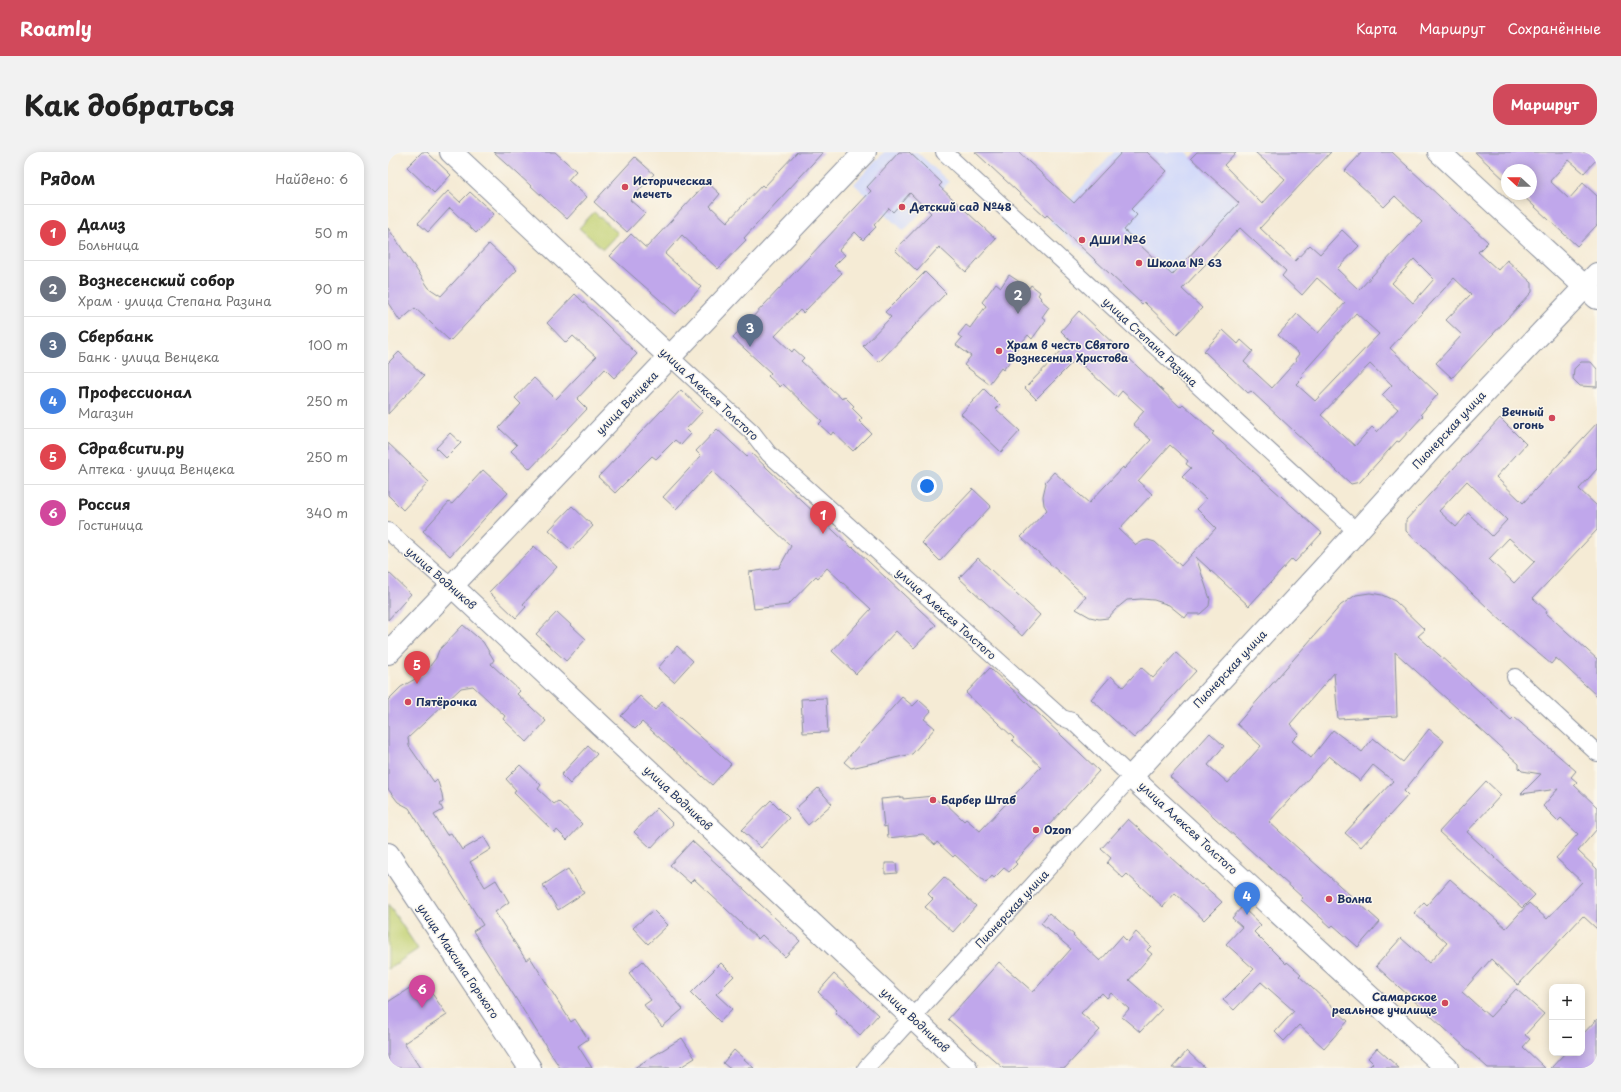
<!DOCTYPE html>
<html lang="ru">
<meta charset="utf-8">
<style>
body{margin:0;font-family:"Playpen Sans",sans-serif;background:#f2f2f2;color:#222}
.controls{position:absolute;right:12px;bottom:12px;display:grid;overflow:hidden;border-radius:8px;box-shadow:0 2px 10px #0003}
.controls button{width:36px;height:36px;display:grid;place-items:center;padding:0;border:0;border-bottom:1px solid #e0e0e0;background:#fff;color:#222;font:20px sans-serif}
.compass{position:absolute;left:1113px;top:12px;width:36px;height:36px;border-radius:50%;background:#fff;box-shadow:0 2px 10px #0003;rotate:291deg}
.you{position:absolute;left:539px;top:334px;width:14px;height:14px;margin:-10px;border:3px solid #fff;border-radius:50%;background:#1a73e8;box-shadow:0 0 0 6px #1a73e833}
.badge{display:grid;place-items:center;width:26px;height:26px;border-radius:50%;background:#d1495b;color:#fff;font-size:13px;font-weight:700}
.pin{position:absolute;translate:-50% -33px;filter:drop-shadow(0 1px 2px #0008)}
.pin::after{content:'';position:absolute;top:21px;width:14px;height:12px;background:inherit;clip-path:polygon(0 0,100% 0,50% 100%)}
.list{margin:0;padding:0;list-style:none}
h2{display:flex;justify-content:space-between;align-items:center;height:52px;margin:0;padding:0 16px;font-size:17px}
h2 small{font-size:13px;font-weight:400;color:#767676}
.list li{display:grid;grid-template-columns:26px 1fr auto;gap:12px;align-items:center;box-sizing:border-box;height:56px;padding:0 16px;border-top:1px solid #e0e0e0}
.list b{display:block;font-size:15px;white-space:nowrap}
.list p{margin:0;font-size:13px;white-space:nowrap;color:#767676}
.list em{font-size:13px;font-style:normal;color:#767676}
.map{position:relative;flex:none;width:1209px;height:916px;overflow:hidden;border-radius:16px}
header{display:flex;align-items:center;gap:24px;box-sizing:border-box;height:56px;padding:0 20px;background:#d1495b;color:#fff}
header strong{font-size:19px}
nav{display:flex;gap:22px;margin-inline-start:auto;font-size:14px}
.intro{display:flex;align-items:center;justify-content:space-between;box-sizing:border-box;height:96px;padding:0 24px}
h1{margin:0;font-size:28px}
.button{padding:10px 18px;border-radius:16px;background:#d1495b;color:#fff;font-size:14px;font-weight:700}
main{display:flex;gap:24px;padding:0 24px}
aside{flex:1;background:#fff;border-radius:16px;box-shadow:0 2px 10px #0003}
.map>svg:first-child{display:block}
</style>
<header>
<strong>Roamly</strong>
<nav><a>Карта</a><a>Маршрут</a><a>Сохранённые</a></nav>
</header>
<div class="intro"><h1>Как добраться</h1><a class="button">Маршрут</a></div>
<main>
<aside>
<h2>Рядом<small>Найдено: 6</small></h2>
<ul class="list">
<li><span class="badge" style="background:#e0444e">1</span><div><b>Дализ</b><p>Больница</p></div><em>50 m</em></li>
<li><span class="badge" style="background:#6b7280">2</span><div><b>Вознесенский собор</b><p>Храм · улица Степана Разина</p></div><em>90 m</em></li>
<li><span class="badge" style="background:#5c6f8a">3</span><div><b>Сбербанк</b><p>Банк · улица Венцека</p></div><em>100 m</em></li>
<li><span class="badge" style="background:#3f7fe0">4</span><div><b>Профессионал</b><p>Магазин</p></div><em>250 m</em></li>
<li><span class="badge" style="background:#e0444e">5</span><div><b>Сдравсити.ру</b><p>Аптека · улица Венцека</p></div><em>250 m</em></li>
<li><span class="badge" style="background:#d1479c">6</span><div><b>Россия</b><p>Гостиница</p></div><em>340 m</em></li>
</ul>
</aside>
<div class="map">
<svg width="1209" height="916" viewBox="0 0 1209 916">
<rect width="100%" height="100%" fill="#fbf7ec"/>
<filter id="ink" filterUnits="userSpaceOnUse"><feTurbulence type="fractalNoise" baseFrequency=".025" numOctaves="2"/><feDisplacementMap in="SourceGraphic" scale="8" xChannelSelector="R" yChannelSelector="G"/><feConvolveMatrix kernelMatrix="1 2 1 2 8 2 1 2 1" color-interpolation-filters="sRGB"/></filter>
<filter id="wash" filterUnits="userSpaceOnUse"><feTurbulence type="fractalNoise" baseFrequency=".012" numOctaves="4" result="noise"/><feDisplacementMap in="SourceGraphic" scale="16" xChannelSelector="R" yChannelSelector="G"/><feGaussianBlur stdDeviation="0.9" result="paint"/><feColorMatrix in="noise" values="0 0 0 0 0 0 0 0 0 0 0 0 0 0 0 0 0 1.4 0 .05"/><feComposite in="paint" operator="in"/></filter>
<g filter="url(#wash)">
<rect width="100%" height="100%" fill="#f5ebd5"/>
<!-- built -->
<g fill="#d2d9f9">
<path d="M496 0H529L561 30 516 79 466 32Z"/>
<path d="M726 0H798L851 51 754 152 662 70Z"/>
</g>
<!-- green -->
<g fill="#c2d173" stroke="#6e8068">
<path d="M206 60 230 81 215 97 191 76Z"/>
<path d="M0 752 30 797 0 817Z"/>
</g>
<g id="blocks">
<!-- building -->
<g fill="#c0a7eb" fill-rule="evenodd">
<path d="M34 0H39L63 23 46 41 19 15Z"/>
<path d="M106 0H167L188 19 180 28 199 45 179 67Z"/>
<path d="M409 0H435L356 86 358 88 330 117 294 83 277 102 313 135 288 162 222 104 243 82 257 95H259L319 30 332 42 322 54 339 70 374 33 376 35Z"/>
<path d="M511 0H521L554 31 551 34 608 87 578 120 551 95 529 119 507 98 543 61 522 41 505 60 501 56 486 73 488 75 475 88 467 80 451 98 457 103 446 114 454 121 415 161 412 158 387 184 404 200 406 197 416 206 413 209 454 247 456 244 466 254 464 256 474 266 471 269 483 281 465 299 445 280 443 283 431 272 434 269 395 232 392 235 380 224 383 221 345 186 483 39 479 35Z"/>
<path d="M587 0H630L686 51 734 0H759L779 19 743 57 749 63 736 78 784 123 851 51 803 6 809 0H848L836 13 874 52 897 27 867 0H943L872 76 907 109 922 93 932 102 954 78 971 94 949 117 971 138 1034 70 1007 44 996 55 957 19 974 0H1004L1100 90 1090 100 1110 118 1119 108 1144 131V140L1064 226 1048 211 1074 183 1058 168 1083 142 1066 126 1002 196 1050 242 1033 262 1035 264 1011 290 1009 289 972 330 963 332 863 239 860 241 816 199 835 178 850 192 853 188 865 199 856 210 884 236 908 209 907 207 911 202 890 183 909 162 930 181 957 151 929 126 914 143 894 124 898 119 852 76 794 137 814 156 789 182 756 150 754 152 659 63 657 65ZM1026 107 1046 127 1025 151 1004 131ZM968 161 991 182 927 249 908 232 915 225 913 223ZM982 212 1004 233 994 243 1010 257 989 280 984 275 967 294 933 263Z"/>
<path d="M1087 0H1209V7L1196 21 1181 8 1162 29 1181 47 1195 31 1209 44V73L1189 94 1133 42H1143V18H1119V30Z"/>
<path d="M247 5 266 22 242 48 257 61 239 80 206 50Z"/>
<path d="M60 39 72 50 82 40 106 62 88 81 62 56 40 80 30 71Z"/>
<path d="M0 76 41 136 53 144 101 92 129 118 62 189 27 156 12 169 0 151Z"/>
<path d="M537 120 558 141 491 210 475 194 503 165 497 160Z"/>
<path d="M621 123 641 136 643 133 652 140 650 143 653 146 652 147 661 155 654 165 658 168 644 187 640 183 621 206 623 208 615 218 613 216 601 232 576 213 583 204 568 193 574 186 570 183 578 173 582 176 598 154 594 150 608 131 613 135Z"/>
<path d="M187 142 249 202 226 226 217 217 189 247 199 257 142 317 123 299 129 293 111 276 133 252 127 246 146 226 168 247 208 205 185 184 178 191 159 171Z"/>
<path d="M691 159 792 255 795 252 826 280 824 282 934 381 907 410 904 407 861 454 808 405 822 447 821 454 812 462H800L797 466 781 453 766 448 753 447 739 448 728 457 720 466 711 467 702 465 688 457 698 445 633 385 659 358 656 353 655 344 658 331 657 330 666 320 701 351 735 315 736 317 763 288 745 272 756 259 734 239 729 245 688 207 648 247 637 236 683 189 673 179ZM782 293 800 309 798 312 803 316 794 325 818 347 809 357 828 376 793 414 767 390 760 388 755 389 748 393 731 377 764 342 750 329Z"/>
<path d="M11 200 36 224 0 262V211Z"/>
<path d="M1193 210H1203L1209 217V235L1192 234 1185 227 1186 217Z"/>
<path d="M596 237 612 253 608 257 632 279 613 300 573 262Z"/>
<path d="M293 238 315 259 298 277 303 282 293 293 287 288 268 307 264 304 227 341 210 325Z"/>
<path d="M1112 266 1138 292 1108 325 1135 351 1209 271V317L1191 337 1209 354V378L1145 446 1159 459 1158 461 1209 507V544L1168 506 1163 512 1133 487 1018 379V368ZM1079 329 1119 368 1104 384 1080 361 1068 375 1051 359ZM1121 386 1147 409 1126 431 1101 407Z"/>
<path d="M329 277 359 305 363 301 464 396 465 395 548 473 526 496 508 479 468 522 444 499 483 457 439 416 430 426 428 424 400 453 366 457 361 420 391 416 403 394 324 319 288 357 275 345 313 304 308 299Z"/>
<path d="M62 281 73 291 58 306 48 296Z"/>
<path d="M0 291 41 330 15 358 0 343Z"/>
<path d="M95 318 120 341 62 404 35 379 61 350 64 352Z"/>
<path d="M585 337 603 354 552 409 534 391Z"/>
<path d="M184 354 205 374 183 398 161 378Z"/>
<path d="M146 394 169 415 135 452 138 455 128 466 101 440Z"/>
<path d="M590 406 652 463 634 484 571 426Z"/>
<path d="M0 420 23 442 0 468Z"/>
<path d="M982 441 994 443 1007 449 1037 478 1030 484 1123 568 1126 565 1188 619 1183 625 1189 630 1186 633 1209 655V677L1190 699 1209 717V777L1195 764 1130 833 1103 807 1074 840 1102 865 1128 837 1156 862 1137 883 1142 887 1135 895 1157 916H1100L988 814 1013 786 1041 811 1059 791 1026 761 1036 750 1039 753 1062 727 1118 776 1141 751 1159 767 1194 730 1168 706 1190 682 1173 666 1170 669 1155 654 1170 637 1133 642 1153 622 1134 619 1131 616V612L1007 500 1009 564 950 567 946 521 902 572 911 582 904 589 923 606 945 578 974 600 985 586 1015 610 1041 577 1056 589 1016 639 1020 643 973 695 957 681 1005 629 985 613 972 629 941 604 881 670 992 770 970 795 945 773 943 775 913 748 915 746 782 625 822 581 836 594 820 613 840 631 873 594 849 572 953 453 968 443Z"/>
<path d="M169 460 198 487 178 509 148 482Z"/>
<path d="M75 473 95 490 106 508 103 512 132 539 129 542 158 569 139 590 115 567 117 564 85 534 73 536 20 586 21 594 46 630 49 627 54 642 55 650 52 652 55 658 46 663 59 683 63 681 74 698 96 685 103 697 82 710 97 735 108 728 121 750 107 760 138 808 142 805 183 870 187 867 200 887 190 894 204 916H172L85 779 95 773 21 656 10 650 0 637V548L13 535 36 522 48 506 51 498Z"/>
<path d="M289 494 305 509 286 530 270 516Z"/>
<path d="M788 501 808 519 746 586 703 547 723 524 735 535 753 515 765 526Z"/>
<path d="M602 516 711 619 635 701 627 710 629 712 621 720 616 716 606 726 604 724 598 731 567 703 565 705 549 690 547 693 535 682 500 686 499 674 496 675 493 647 515 645V647L545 644 551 650 553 647 576 669 578 667 592 679 653 615 624 588 626 586 578 541Z"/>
<path d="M252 544 267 558 274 550 343 612 324 633 254 570 247 577 233 564Z"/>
<path d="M514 545 525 554 531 548 543 559 536 567 547 576 524 602 463 616 456 610Z"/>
<path d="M438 546 440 580 415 581 413 547Z"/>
<path d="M200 594 209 602 182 632 173 623Z"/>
<path d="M132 613 153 633 150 637 166 652 170 649 194 672 179 688 169 678 167 681 126 641 128 638 118 627Z"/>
<path d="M1098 629 1113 643 1079 680 1147 743 1134 756 1051 680Z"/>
<path d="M430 636 444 652 420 673 407 657Z"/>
<path d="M383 648 401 666 373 696 354 678Z"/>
<path d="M269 656 285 672 263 696 246 680Z"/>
<path d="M740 667 813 733 814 732 834 750 816 768 787 741 775 755 739 722 735 726 719 711 723 706 713 697Z"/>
<path d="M304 689 412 789 397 805 374 783 370 787 306 727 302 731 282 713Z"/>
<path d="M497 711H508L509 721 497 722Z"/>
<path d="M180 717 196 741 170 758 155 733Z"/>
<path d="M556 725 588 754 565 780 537 755 545 747 540 742Z"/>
<path d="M854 755 873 773 866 780 898 812 899 810 913 822 911 824 960 869 936 896 911 873 896 889 887 880 906 859 873 830 846 858 835 848 866 817 838 792 854 775 844 766Z"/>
<path d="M265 758 280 773 260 792 245 776Z"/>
<path d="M661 761 686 783 685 784 712 809 734 784 740 790 748 780 763 794 759 798 764 802 741 828 774 857 752 880 734 865 741 857 723 841 719 846 714 841 710 845 709 844 693 861 712 878 677 916H615L560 867 611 810 645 840 683 797 653 771Z"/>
<path d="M255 809 295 857 274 875 256 853 263 848 241 821Z"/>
<path d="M333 811 346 824 328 842 344 857 332 870 303 841Z"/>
<path d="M446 822 490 863 472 883 447 860 449 858 430 840Z"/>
<path d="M31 830 40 843 43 840 59 863 16 891 32 916H0V850Z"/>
<path d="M1209 867V916H1163L1177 901H1194V883Z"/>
<path d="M294 886 307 906 291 916H246Z"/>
<path d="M989 896 1011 916H980L985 911 980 906Z"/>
<path d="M346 898 366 916H341L335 911Z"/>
<path d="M799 899 817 916H784Z"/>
</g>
</g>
</g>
<g filter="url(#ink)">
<use href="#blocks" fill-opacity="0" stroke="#888d9a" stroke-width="1"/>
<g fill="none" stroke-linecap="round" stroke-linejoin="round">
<defs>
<g id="street">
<path d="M556 0 968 379"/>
<path d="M282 205 364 280 381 302 674 566 684 569 743 625 478 916"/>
<path d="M0 379 49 422 64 434"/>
<path d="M1127 525 1209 601"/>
</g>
<g id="secondary">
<path d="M63 0 282 205"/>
<path d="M64 434 578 916"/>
<path d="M0 501 477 0"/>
<path d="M1059 916 743 625 934 418 1044 296 1209 122"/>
</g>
<g id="primary">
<path d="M1051 0 1209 146"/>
<path d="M0 702 142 916"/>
</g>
</defs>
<!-- street casing -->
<use href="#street" stroke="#888d9a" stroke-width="18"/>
<!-- secondary casing -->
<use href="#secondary" stroke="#888d9a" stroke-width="24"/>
<!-- primary casing -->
<use href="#primary" stroke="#888d9a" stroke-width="24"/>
<!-- street -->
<use href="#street" stroke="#fff" stroke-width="16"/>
<!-- secondary -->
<use href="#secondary" stroke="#fff" stroke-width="22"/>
<!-- primary -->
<use href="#primary" stroke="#fff" stroke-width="22"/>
</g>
</g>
<!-- markers -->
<g fill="#d1495b" stroke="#fbf7ec" stroke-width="1.5">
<circle cx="237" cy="35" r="4"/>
<circle cx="514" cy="55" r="4"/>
<circle cx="694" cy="88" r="4"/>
<circle cx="751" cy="111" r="4"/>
<circle cx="611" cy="199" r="4"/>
<circle cx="1164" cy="266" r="4"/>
<circle cx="20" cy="550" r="4"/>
<circle cx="545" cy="648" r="4"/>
<circle cx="648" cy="678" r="4"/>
<circle cx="941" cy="747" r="4"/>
<circle cx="1057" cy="851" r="4"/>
</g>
<g text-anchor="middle" stroke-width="3" stroke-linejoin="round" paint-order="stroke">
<!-- poi labels -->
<g font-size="11" font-weight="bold" fill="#1b2f5e" stroke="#fbf7ec" text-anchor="start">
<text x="245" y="33">Историческая<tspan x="245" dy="13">мечеть</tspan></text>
<text x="522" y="59">Детский сад №48</text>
<text x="702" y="92">ДШИ №6</text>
<text x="759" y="115">Школа № 63</text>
<text x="619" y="197">Храм в честь Святого<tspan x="619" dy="13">Вознесения Христова</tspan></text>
<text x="1156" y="264" text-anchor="end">Вечный<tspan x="1156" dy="13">огонь</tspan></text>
<text x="28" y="554">Пятёрочка</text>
<text x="553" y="652">Барбер Штаб</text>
<text x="656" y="682">Ozon</text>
<text x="949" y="751">Волна</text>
<text x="1049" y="849" text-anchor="end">Самарское<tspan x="1049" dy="13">реальное училище</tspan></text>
</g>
<!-- street labels -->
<g font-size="11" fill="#1b2f5e" stroke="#fbf7ec">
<text transform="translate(762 190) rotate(43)" y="4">улица Степана Разина</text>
<text transform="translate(321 242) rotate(43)" y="4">улица Алексея Толстого</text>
<text transform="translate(239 251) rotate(-46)" y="4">улица Венцека</text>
<text transform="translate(1061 278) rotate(-47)" y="4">Пионерская улица</text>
<text transform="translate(53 426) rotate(41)" y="4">улица Водников</text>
<text transform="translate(558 462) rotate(42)" y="4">улица Алексея Толстого</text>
<text transform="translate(842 517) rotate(-47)" y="4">Пионерская улица</text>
<text transform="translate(290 646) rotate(43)" y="4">улица Водников</text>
<text transform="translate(800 676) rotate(43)" y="4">улица Алексея Толстого</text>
<text transform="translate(624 757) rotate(-47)" y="4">Пионерская улица</text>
<text transform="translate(70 809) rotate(56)" y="4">улица Максима Горького</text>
<text transform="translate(527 868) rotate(43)" y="4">улица Водников</text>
</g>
</g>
</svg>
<div class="controls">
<button>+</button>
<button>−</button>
</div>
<svg class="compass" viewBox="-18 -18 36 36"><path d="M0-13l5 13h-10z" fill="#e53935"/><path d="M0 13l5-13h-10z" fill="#767676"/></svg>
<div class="you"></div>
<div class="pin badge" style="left:435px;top:382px;background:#e0444e">1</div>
<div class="pin badge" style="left:630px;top:162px;background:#6b7280">2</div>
<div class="pin badge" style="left:362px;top:195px;background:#5c6f8a">3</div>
<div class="pin badge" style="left:859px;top:763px;background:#3f7fe0">4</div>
<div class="pin badge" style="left:29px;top:532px;background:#e0444e">5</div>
<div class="pin badge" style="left:34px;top:856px;background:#d1479c">6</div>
</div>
</main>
